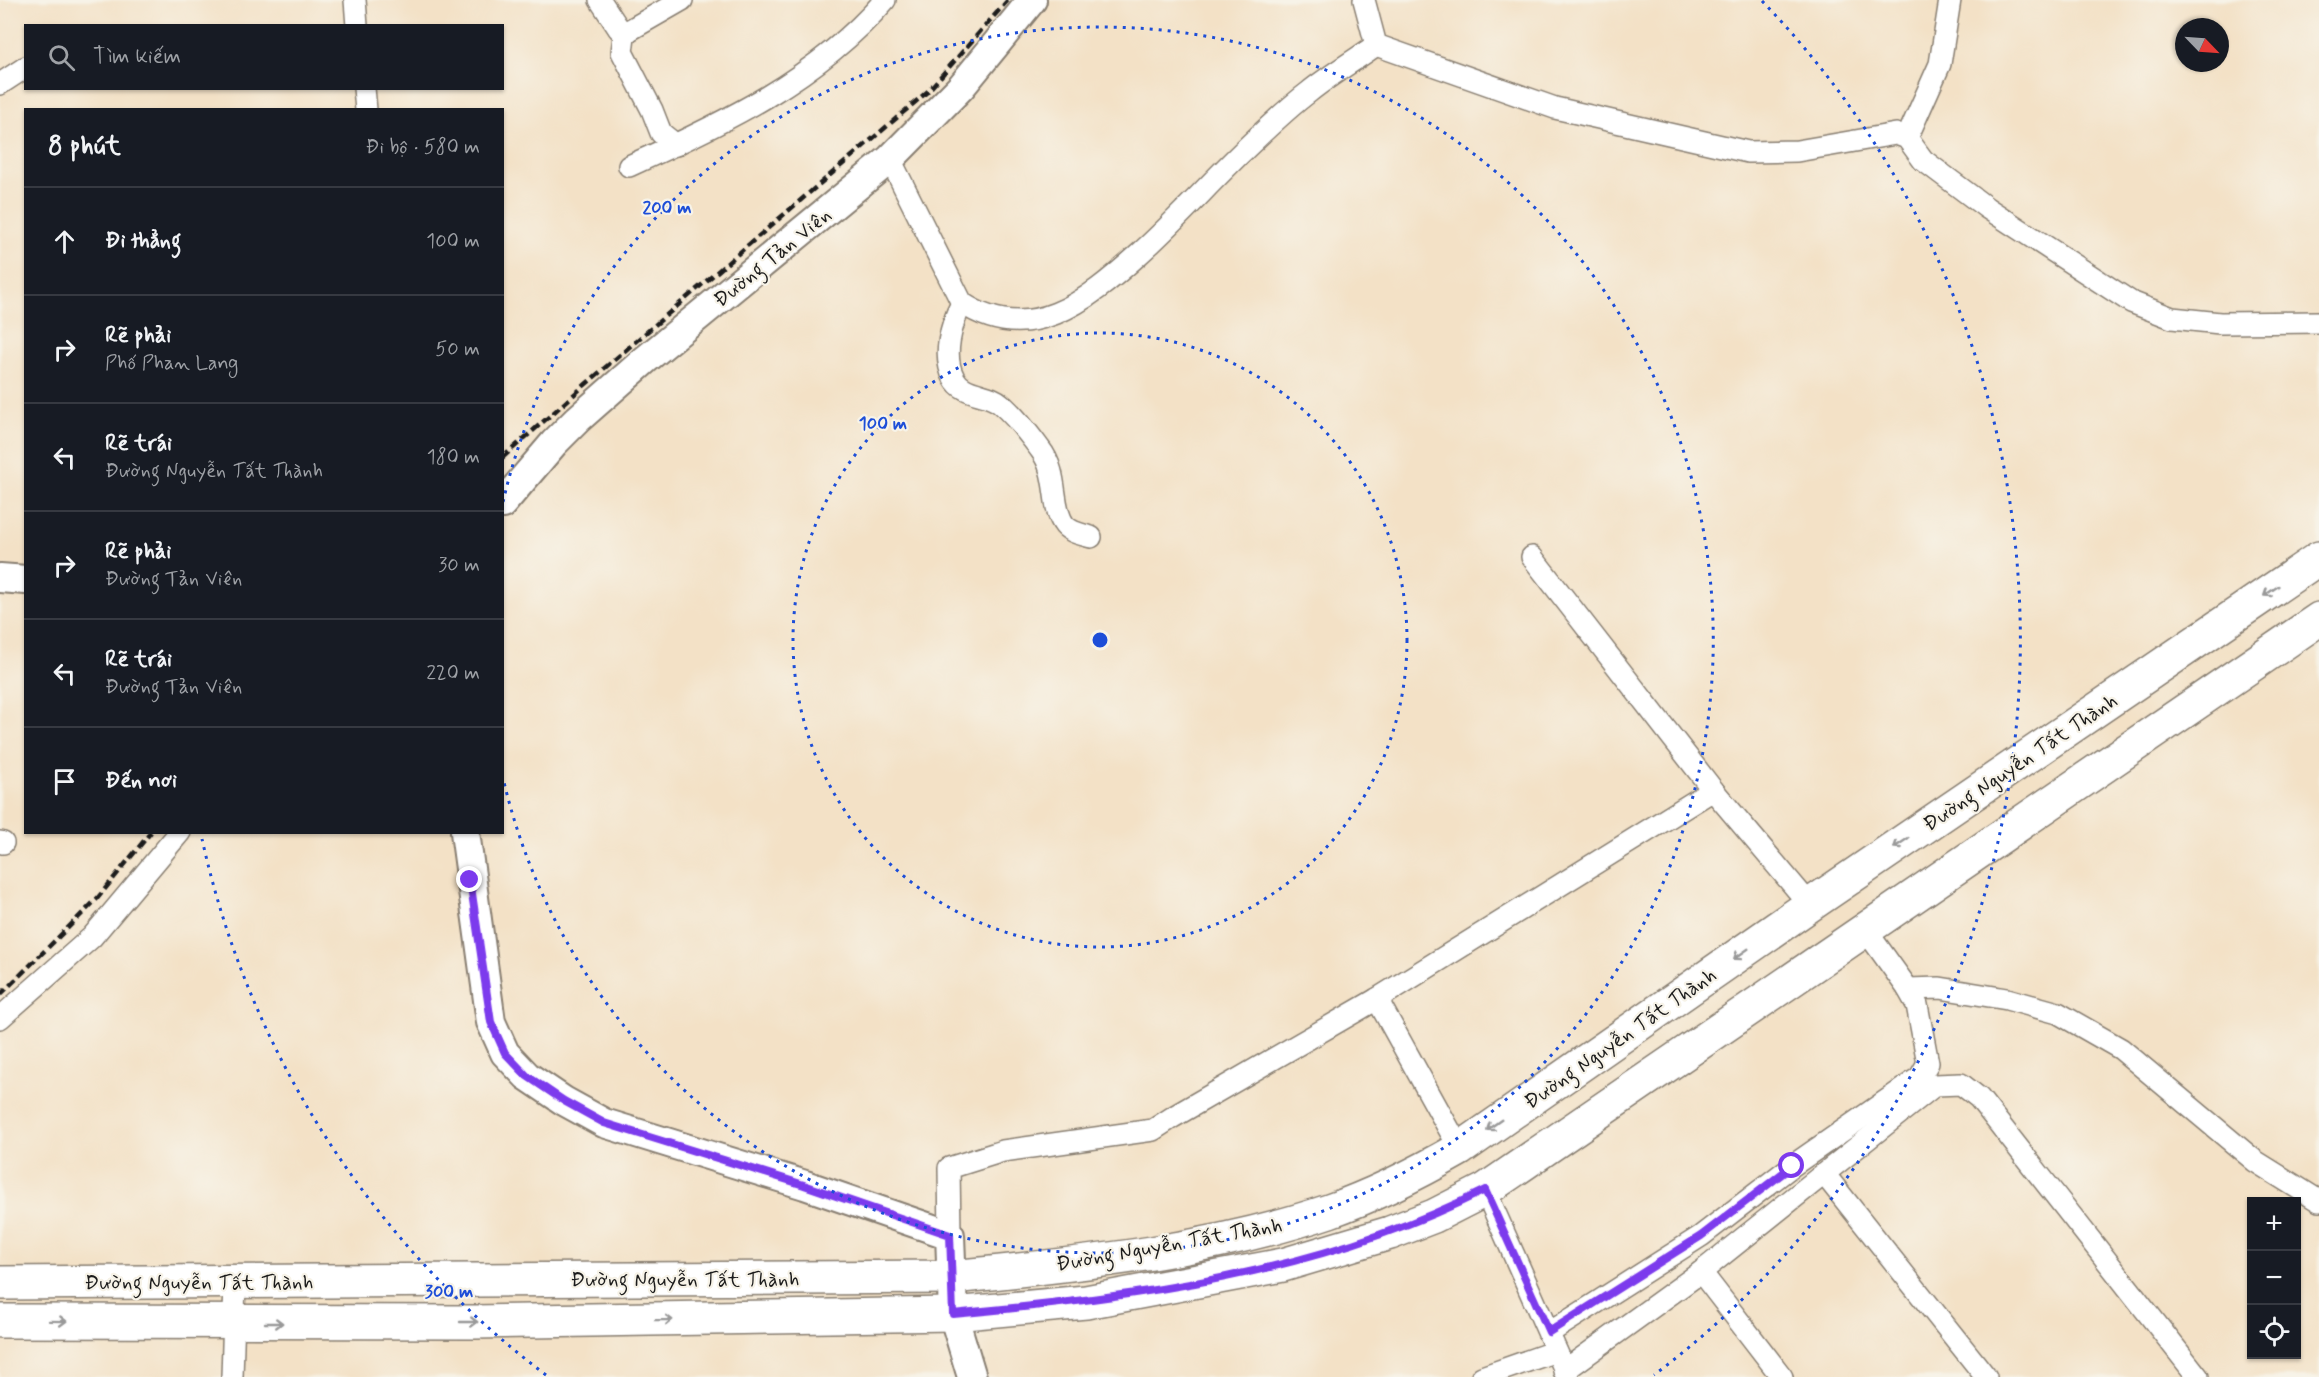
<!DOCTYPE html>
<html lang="vi">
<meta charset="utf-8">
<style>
body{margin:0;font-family:Mynerve,sans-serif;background:#20242c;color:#f1f3f6}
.controls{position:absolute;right:18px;bottom:18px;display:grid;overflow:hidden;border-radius:0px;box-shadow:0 2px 4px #0004}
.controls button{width:54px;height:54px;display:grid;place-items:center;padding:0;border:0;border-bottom:2px solid #363941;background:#171b24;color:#f1f3f6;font:30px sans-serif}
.compass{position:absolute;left:2175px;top:18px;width:54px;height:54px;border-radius:50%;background:#171b24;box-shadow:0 2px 4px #0004;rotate:115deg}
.stop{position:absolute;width:18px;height:18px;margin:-14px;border:4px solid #7c3aed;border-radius:50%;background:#fff}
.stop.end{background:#7c3aed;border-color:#fff;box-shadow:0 2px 6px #0008}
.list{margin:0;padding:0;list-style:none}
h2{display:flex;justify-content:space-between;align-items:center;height:78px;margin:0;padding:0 24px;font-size:26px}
h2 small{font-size:20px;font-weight:400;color:#9ea1a6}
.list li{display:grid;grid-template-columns:39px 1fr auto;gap:18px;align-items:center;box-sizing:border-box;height:108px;padding:0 24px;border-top:2px solid #363941}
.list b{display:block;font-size:22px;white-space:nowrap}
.list p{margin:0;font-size:20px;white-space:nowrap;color:#9ea1a6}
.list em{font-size:20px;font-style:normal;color:#9ea1a6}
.icon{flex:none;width:33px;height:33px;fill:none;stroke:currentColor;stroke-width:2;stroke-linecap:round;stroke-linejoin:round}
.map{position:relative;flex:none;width:2319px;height:1377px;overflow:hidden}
.search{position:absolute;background:#171b24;box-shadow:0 2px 4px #0004;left:24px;top:24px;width:480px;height:66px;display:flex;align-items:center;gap:15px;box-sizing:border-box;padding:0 21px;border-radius:0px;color:#9ea1a6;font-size:22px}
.panel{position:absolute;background:#171b24;box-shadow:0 2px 4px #0004;left:24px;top:108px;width:480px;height:726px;border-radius:0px}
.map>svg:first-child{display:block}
</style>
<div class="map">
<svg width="2319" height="1377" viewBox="0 0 2319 1377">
<rect width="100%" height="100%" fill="#f7f3e8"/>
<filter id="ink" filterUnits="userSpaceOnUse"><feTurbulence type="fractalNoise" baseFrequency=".0167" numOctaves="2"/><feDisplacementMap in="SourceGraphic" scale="12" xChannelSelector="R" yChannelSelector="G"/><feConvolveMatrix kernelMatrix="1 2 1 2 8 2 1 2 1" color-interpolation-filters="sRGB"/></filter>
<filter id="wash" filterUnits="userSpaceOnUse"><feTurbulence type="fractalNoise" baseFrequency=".008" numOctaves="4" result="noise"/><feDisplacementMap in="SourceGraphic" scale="24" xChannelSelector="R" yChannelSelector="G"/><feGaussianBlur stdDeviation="1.35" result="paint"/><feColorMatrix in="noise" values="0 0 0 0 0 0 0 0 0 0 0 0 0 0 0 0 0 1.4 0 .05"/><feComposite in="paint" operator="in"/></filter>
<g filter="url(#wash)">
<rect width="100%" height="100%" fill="#f3e1c6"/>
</g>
<g filter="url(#ink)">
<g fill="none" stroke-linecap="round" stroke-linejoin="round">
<defs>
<g id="street">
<path d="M355 0 357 26"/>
<path d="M600 0 619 29 628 31 682 0"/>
<path d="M1364 0 1376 45 1555 108 1748 152 1797 151 1896 134 1907 138 1923 160 1987 208 2131 302 2172 318 2220 323 2319 322"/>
<path d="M628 31 624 36 622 52 652 110 661 133 676 145"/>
<path d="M0 84 26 67"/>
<path d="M364 88 366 110"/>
<path d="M1907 138 1940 64 1950 0"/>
<path d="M890 159 962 303C1029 348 1087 301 1137 256 1174 223 1206 187 1241 153 1263 132 1285 110 1309 92 1330 75 1354 61 1376 45"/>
<path d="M629 166C722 124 817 79 885 0"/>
<path d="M962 303C951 324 942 356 954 378 963 396 988 392 1001 404 1015 416 1029 434 1040 449 1059 473 1051 505 1063 523 1068 532 1081 534 1091 537"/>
<path d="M1532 557 1713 790"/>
<path d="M0 842 3 843"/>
<path d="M1865 929 1908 989 1940 988 2007 999 2058 1013 2121 1049 2255 1161 2319 1201"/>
<path d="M1377 999 1460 1149"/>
<path d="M0 1018 92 937 180 832"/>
<path d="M1825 1175 1986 1377"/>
<path d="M1485 1190 1568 1377"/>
<path d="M950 1235 949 1168 1003 1151 1153 1130 1173 1117 1377 999 1713 790 1810 905"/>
<path d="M1701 1272 1782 1377"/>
<path d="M1549 1333 1701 1236 1792 1166 1920 1077 1928 1063 1917 1005 1908 989"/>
<path d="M1564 1371 1701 1272 1935 1085 1961 1084 1979 1098 2198 1377"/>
<path d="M232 1377 235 1282"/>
<path d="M1482 1377 1556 1351"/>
</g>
<g id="secondary">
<path d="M502 504 554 443 578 419 645 360 890 159 961 87 1032 0"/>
<path d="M0 578 26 580"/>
<path d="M465 832 491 1022 505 1053 527 1076 564 1101 604 1123 805 1185 950 1235 953 1314 972 1377"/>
</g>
<g id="primary">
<path d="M0 1283 952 1277C1078 1264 1208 1252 1329 1211 1375 1195 1418 1173 1460 1149L1810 905 2319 558"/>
<path d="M0 1321 475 1322 953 1314 1086 1302 1283 1265 1390 1233 1434 1216 1485 1190 2319 619"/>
</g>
</defs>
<!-- street casing -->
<use href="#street" stroke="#887e71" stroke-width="24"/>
<!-- secondary casing -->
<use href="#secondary" stroke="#887e71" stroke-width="32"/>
<!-- primary casing -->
<use href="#primary" stroke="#887e71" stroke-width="36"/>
<!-- street -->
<use href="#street" stroke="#fff" stroke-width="21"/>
<!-- secondary -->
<use href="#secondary" stroke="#fff" stroke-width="28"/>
<!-- primary -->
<use href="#primary" stroke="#fff" stroke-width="33"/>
<!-- rail -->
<g stroke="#1c1c1c" stroke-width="4.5" stroke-dasharray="9 4.5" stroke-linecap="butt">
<path d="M502 458 586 384 927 92 1008 0"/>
<path d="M0 995 96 900 151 832"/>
</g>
</g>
<!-- one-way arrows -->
<defs><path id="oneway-shaft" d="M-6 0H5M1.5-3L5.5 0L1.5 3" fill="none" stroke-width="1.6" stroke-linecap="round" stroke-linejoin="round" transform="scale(1.5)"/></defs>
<g stroke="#999">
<use href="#oneway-shaft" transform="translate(2271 591) rotate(146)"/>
<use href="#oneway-shaft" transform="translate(1901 843) rotate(146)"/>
<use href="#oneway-shaft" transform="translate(1741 954) rotate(145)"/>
<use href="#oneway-shaft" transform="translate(1494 1125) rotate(145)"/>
<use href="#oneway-shaft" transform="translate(664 1320) rotate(-1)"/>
<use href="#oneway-shaft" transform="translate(58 1321) rotate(1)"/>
<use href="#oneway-shaft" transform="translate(469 1322)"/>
<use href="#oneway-shaft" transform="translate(274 1323)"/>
</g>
</g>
<g fill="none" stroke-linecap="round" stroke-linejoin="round" filter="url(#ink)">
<!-- route -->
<path stroke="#7c3aed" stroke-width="8" d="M470 880 491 1022 505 1053 527 1076 564 1101 604 1123 804 1185 950 1235 953 1314C1137 1297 1318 1274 1485 1190L1549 1332 1701 1236 1792 1166"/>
</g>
<!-- distance rings -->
<g fill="none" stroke="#1d4ed8" stroke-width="3" stroke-dasharray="3 6">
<circle cx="1100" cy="640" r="307"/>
<path d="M503 502A613 613 0 1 1 503 778"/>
<path d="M546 1375A920 920 0 0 1 202 839M1762 1A920 920 0 0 1 1654 1375"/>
</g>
<g text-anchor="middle" stroke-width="4.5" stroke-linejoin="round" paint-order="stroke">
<!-- street labels -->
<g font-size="21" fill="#1c1c1c" stroke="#f7f3e8">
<text transform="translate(772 257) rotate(-39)" y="7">Đường Tản Viên</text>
<text transform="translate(2020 762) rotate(-34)" y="7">Đường Nguyễn Tất Thành</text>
<text transform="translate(1620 1038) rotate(-35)" y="7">Đường Nguyễn Tất Thành</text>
<text transform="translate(1169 1244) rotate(-10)" y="7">Đường Nguyễn Tất Thành</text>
<text x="685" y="1286">Đường Nguyễn Tất Thành</text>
<text x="199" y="1289">Đường Nguyễn Tất Thành</text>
</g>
</g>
<circle cx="1100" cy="640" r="9" fill="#1d4ed8" stroke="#f7f3e8" stroke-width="3"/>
<g font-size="18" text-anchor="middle" font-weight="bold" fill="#1d4ed8" stroke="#f7f3e8" stroke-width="4.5" stroke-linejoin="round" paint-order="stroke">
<text x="667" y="213">200 m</text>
<text x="883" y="429">100 m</text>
<text x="449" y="1297">300 m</text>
</g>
</svg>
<div class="controls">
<button>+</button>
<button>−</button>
<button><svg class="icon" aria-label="locate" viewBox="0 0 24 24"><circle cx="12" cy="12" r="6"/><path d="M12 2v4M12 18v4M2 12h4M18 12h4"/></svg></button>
</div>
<svg class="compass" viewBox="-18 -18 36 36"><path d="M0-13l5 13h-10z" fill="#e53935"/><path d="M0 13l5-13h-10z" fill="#9ea1a6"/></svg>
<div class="stop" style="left:1792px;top:1166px"></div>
<div class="stop end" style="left:470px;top:880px"></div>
<div class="search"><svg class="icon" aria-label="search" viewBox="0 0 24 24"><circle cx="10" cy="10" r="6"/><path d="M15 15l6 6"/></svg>Tìm kiếm</div>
<section class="panel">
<h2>8 phút<small>Đi bộ · 580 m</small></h2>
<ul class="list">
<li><svg class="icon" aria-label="ahead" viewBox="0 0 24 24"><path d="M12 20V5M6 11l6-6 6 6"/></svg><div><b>Đi thẳng</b></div><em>100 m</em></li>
<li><svg class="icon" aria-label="right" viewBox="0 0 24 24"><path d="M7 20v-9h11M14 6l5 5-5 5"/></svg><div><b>Rẽ phải</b><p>Phố Phan Lang</p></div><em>50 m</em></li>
<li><svg class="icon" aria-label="left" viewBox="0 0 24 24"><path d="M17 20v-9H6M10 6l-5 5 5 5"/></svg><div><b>Rẽ trái</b><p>Đường Nguyễn Tất Thành</p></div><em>180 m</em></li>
<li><svg class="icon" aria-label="right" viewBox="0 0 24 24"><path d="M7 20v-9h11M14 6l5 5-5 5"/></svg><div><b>Rẽ phải</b><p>Đường Tản Viên</p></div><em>30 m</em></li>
<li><svg class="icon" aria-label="left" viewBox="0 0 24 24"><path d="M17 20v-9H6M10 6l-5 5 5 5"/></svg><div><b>Rẽ trái</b><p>Đường Tản Viên</p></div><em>220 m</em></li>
<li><svg class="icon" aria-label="arrive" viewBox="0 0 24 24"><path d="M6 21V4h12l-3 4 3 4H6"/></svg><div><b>Đến nơi</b></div></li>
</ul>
</section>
</div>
